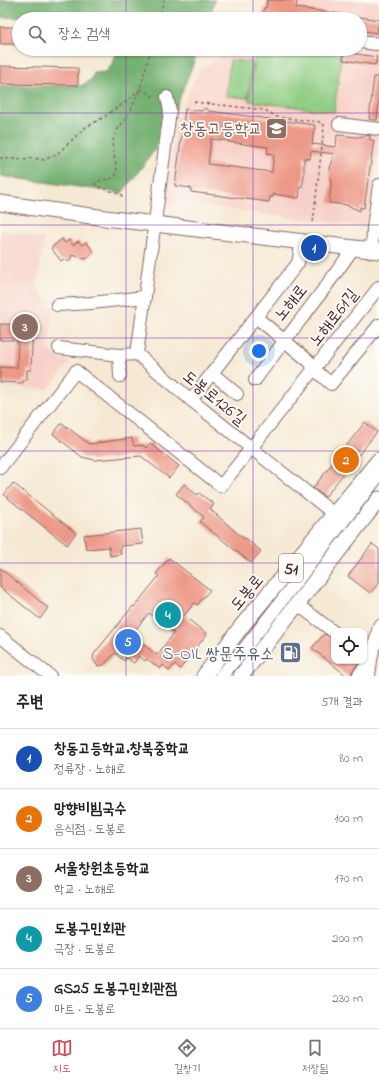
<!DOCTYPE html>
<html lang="ko">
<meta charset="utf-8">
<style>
body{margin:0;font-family:"Indie Flower","Poor Story",sans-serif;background:#f6f6f6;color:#202124}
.controls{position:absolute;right:12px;bottom:12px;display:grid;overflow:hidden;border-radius:8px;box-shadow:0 1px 3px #0004}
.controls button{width:36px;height:36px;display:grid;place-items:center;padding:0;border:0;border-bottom:1px solid #e0e0e0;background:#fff;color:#202124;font:20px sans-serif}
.you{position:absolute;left:259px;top:351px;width:14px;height:14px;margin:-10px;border:3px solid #fff;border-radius:50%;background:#1a73e8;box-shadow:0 0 0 6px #1a73e833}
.badge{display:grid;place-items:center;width:26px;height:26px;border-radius:50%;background:#d1495b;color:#fff;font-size:13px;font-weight:700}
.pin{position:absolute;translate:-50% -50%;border:2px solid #fff;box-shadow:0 1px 4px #0006}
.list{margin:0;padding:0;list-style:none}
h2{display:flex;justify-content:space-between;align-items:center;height:52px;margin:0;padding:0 16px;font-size:17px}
h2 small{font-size:13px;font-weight:400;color:#757577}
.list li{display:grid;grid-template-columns:26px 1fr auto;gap:12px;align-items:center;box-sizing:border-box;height:60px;padding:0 16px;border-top:1px solid #e0e0e0}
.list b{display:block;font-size:15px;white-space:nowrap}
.list p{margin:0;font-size:13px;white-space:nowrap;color:#757577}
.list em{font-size:13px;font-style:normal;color:#757577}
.icon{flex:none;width:22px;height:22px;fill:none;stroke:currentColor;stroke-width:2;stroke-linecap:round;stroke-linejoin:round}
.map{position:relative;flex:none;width:379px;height:676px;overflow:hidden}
.search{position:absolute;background:#fff;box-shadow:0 1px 3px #0004;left:12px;right:12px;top:12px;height:44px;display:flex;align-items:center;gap:10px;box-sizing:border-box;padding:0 14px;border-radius:22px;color:#757577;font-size:15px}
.sheet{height:352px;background:#fff}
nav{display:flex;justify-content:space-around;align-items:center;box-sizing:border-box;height:56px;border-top:1px solid #e0e0e0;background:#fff;font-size:11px;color:#757577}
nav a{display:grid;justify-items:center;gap:2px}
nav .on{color:#d1495b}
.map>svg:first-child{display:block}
</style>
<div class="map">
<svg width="379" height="676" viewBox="0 0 379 676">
<rect width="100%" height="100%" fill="#fdfcf7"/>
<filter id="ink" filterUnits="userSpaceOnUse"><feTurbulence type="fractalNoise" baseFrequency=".025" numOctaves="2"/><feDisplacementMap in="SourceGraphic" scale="8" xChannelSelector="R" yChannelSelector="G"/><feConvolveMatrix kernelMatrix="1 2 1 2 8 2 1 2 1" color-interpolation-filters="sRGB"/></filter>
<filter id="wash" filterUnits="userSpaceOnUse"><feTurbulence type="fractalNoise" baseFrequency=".012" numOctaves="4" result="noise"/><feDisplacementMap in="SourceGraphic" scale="16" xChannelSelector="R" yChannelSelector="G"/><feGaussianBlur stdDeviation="0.9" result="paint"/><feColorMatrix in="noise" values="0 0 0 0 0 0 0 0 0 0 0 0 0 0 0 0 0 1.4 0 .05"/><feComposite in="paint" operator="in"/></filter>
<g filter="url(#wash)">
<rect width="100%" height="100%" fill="#f5e9d3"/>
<!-- built -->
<g fill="#f7d1c7">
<path d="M276 0H379V137L368 222 363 227 167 201 177 119 197 74 228 49H360V19H273Z"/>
<path d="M0 230 44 238 37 289 53 308 48 346 54 354 61 359 70 362 48 389 0 387Z"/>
</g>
<!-- green -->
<g fill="#91ce84" stroke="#6e7658">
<path d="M256 49H322L342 52 334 112 249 101Z"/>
<path d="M230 60 252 62 248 98 226 96Z"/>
</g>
<!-- forest -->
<g fill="#74b172" stroke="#5f684e">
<path d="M0 0H215L209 19 0 17Z"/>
<path d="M116 49H199L174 112 154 151 122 193 0 176V86H81L92 79 94 73 106 72 112 64Z"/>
</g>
<g id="blocks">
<!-- building -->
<g fill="#ed9987" fill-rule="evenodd">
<path d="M267 0H297L296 8 341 14V19H262L264 8H266Z"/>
<path d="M360 17 379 20 377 33 360 30Z"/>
<rect x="0" y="27" width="19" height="17"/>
<path d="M344 52 377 57 375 65 343 60Z"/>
<path d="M0 66 78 68V85L0 84Z"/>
<path d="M374 77H379V103L377 120 369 119Z"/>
<path d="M205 108 209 111 315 125 312 144 336 147 337 135 357 137 370 135V140H374L364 208 360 207V211L347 205 329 203 331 185 329 168 334 154 311 151 310 159 304 158V178L302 187H300L299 198 273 194V197H270L269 202 191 192V188L175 186 185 109 202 111ZM211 139 229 141 228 142 268 147 267 153 274 154 272 172 208 164Z"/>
<path d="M62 239 65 243 69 240 73 245 78 241 82 245 86 242 94 252 86 259 72 255 70 261 64 259 61 261 51 248Z"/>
<path d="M0 324 33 325 31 370H27V380H23V383L0 382V367L17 368 18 340H0Z"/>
<path d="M365 422 377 432 325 497 313 488Z"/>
<path d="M62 423 89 444 132 438 134 446 142 445 146 448 150 443 179 466 169 478 141 456 95 460 82 457 53 434Z"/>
<path d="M13 483 76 533 67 545 4 495Z"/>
<path d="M184 484 197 495 199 493 214 504 210 509 244 539 245 538 261 551 251 563 200 522 204 517 176 494Z"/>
<path d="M141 529 143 544 120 546 121 554 110 556 109 547 86 549 84 535Z"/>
<path d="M372 544 379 549V583L370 593 348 576Z"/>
<path d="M169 558 210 590 197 605 194 603 184 616 207 634 180 669 175 664 169 671 163 665 160 669 147 659 145 661 139 656 134 663 127 658 124 661 115 653 104 665 98 666 96 664 93 659 94 654 133 606 134 607 159 576 156 574ZM149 613 174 633 157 655 131 635Z"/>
<path d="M0 568 48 608 40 619 0 587Z"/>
<path d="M324 634 334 639V661H360L352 671 351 676H347L312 648Z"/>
</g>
</g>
</g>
<g filter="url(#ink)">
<use href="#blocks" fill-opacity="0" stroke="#866666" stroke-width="1"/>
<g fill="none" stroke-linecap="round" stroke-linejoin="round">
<defs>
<g id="minor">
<path d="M360 42 376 44 379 42"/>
<path d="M339 124 379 129"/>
<path d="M372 250 373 228 379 185"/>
<path d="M57 305 91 303 145 297"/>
<path d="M256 317 310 362 314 369 331 384 379 325"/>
<path d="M59 348 119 355 137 354 191 400 334 514"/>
<path d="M137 354 170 111 167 97"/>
<path d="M119 355 120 376"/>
<path d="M212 373 237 394"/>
<path d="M255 380C288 335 323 293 354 247"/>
<path d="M191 400 298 263 302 241"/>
<path d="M0 468 76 371 221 486 379 287"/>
<path d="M297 604 334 632"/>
<path d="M0 636 50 676"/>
<path d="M221 676 241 653 379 475"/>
<path d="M358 676 370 661"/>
<path d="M369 676 371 660 379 626"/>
</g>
<g id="major">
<path d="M0 203 105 218 379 251"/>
<path d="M204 676 241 627 379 460"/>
<path d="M241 676 379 499"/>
</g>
</defs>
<!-- minor casing -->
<use href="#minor" stroke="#866666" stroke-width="14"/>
<!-- major casing -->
<use href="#major" stroke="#866666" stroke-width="17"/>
<!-- path -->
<g stroke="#866666" stroke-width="1.5" stroke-dasharray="3 3" stroke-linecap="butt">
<path d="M159 19 164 0"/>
<path d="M151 49 140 89 153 96H157"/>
<path d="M194 102 265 110 277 117 319 122 324 125V128L313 223"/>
<path d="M0 158 24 160 33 158 44 160 56 155 86 127 104 117 127 101 140 89"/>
<path d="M122 197 121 194 98 187 95 184 98 181 110 179 116 176 117 171 112 144 116 132 130 112 139 91"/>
</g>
<!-- minor -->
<use href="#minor" stroke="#fff" stroke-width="12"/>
<!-- major -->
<use href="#major" stroke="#fff" stroke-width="15"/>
</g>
</g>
<!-- grid -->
<path fill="none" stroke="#7b2cbf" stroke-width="1" stroke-opacity="0.55" d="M126 0V19M253 0V19M126 49V676M253 49V676M0 113H379M0 225H379M0 338H379M0 451H379M0 563H379"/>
<!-- icons -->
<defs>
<symbol id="school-square" viewBox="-11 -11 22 22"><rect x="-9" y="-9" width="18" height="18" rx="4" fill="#8d6e63" stroke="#fdfcf7"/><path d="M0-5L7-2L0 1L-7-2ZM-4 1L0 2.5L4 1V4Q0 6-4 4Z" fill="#fff"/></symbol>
<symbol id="fuel-square" viewBox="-11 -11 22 22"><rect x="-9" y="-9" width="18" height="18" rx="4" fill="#5c6f8a" stroke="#fdfcf7"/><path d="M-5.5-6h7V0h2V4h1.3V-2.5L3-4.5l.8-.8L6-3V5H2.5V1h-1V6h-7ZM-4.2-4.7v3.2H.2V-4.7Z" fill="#fff"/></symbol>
</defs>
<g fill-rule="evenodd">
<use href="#school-square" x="264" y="116" width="25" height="25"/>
<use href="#fuel-square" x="278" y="640" width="25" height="25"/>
</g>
<g text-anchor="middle" stroke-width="3.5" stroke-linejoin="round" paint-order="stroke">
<!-- shield labels -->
<rect fill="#fdfcf7" stroke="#806168" stroke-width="1" x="279" y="554" width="24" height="28" rx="3"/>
<g font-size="16" font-weight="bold" fill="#4a1f2b">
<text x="291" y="574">51</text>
</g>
<!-- education labels -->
<g font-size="17" fill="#785e54" stroke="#fdfcf7" text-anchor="end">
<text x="262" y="134">창동고등학교</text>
</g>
<!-- street labels -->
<g font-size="17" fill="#4a1f2b" stroke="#fdfcf7">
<text transform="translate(290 302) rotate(-51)" y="6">노해로</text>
<text transform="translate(333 317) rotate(-52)" y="6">노해로61길</text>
<text transform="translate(215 397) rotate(39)" y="6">도봉로126길</text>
<text transform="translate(246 592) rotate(-50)" y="6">도봉로</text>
</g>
<!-- service labels -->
<g font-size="17" fill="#4e5e75" stroke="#fdfcf7" text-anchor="end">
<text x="274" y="659">S-OIL 쌍문주유소</text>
</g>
</g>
</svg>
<div class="controls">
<button><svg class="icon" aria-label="locate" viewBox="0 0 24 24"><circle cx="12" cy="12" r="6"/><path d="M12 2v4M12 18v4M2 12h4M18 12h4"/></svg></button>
</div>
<div class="you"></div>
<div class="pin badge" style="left:314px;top:248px;background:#1a4fb4">1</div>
<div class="pin badge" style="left:346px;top:460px;background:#e8710a">2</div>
<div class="pin badge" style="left:25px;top:327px;background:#8d6e63">3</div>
<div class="pin badge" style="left:168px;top:615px;background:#0f9aa8">4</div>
<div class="pin badge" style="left:128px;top:642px;background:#3f7fe0">5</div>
<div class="search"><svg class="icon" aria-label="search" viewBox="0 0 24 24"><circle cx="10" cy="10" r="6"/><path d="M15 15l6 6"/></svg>장소 검색</div>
</div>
<section class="sheet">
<h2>주변<small>5개 결과</small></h2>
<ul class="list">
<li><span class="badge" style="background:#1a4fb4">1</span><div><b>창동고등학교.창북중학교</b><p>정류장 · 노해로</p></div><em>80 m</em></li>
<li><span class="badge" style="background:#e8710a">2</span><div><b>망향비빔국수</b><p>음식점 · 도봉로</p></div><em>100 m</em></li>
<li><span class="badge" style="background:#8d6e63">3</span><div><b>서울창원초등학교</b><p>학교 · 노해로</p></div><em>170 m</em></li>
<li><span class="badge" style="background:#0f9aa8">4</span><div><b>도봉구민회관</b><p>극장 · 도봉로</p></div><em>200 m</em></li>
<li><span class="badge" style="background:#3f7fe0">5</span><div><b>GS25 도봉구민회관점</b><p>마트 · 도봉로</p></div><em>230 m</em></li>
</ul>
</section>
<nav>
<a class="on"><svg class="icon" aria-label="map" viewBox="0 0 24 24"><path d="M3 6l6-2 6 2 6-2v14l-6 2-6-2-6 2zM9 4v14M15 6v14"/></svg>지도</a>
<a><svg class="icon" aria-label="directions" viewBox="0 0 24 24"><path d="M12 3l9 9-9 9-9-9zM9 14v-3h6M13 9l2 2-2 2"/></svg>길찾기</a>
<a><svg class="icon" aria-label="saved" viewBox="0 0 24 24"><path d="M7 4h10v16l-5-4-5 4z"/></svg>저장됨</a>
</nav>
